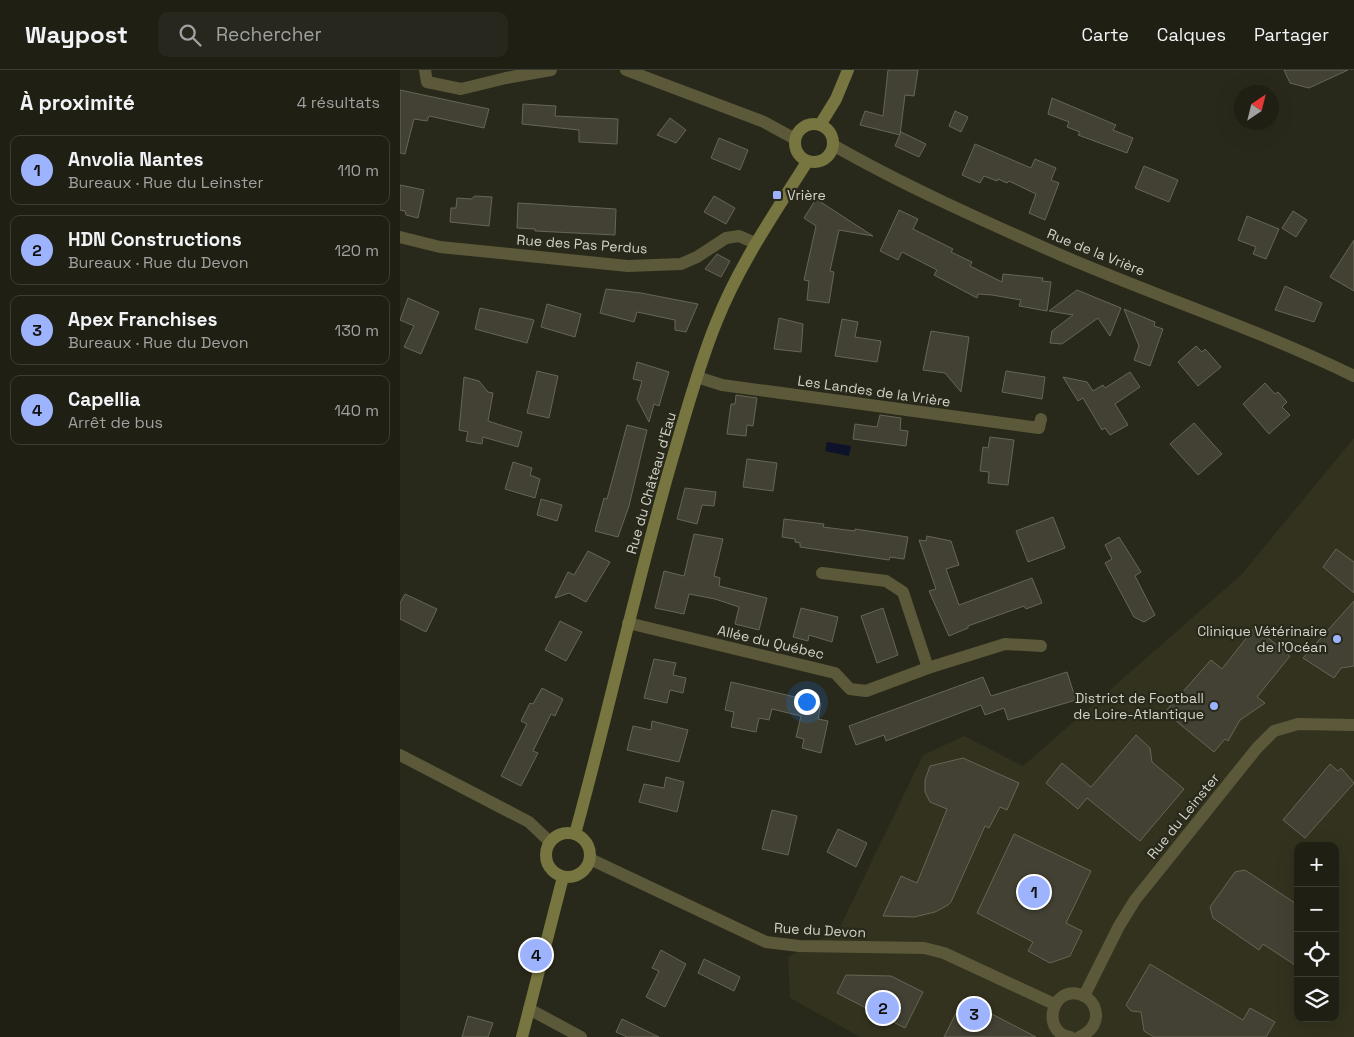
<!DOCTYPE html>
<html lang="fr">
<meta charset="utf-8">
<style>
body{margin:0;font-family:"Space Grotesk",sans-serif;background:#27271d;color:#f1f3f6}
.controls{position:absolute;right:15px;bottom:15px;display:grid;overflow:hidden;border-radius:10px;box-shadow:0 5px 20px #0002}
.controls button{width:45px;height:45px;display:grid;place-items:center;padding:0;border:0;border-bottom:1px solid #3c3d34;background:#1f1f14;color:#f1f3f6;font:25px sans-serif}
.compass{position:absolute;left:834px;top:15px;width:45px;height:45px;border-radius:50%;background:#1f1f14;box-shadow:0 5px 20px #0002;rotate:35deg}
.you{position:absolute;left:406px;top:631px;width:18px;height:18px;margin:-12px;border:4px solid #fff;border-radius:50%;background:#1a73e8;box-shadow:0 0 0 8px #1a73e833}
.badge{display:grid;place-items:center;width:32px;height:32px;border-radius:50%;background:#9eb3fd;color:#111;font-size:16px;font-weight:700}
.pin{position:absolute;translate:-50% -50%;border:2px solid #fff;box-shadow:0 1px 5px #0006}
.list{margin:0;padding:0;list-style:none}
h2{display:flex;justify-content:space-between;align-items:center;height:65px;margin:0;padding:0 20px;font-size:21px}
h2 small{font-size:16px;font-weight:400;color:#a1a2a0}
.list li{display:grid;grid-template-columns:32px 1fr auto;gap:15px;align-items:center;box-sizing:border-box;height:70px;margin:0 10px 10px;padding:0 10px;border:1px solid #3c3d34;border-radius:10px}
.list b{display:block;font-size:19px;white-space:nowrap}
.list p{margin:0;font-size:16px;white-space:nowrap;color:#a1a2a0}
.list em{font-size:16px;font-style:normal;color:#a1a2a0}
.icon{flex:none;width:28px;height:28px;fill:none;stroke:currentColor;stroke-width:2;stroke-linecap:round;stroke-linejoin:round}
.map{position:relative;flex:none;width:954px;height:967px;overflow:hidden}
header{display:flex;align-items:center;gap:30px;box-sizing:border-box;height:70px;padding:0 25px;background:#1f1f14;border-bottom:1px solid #3c3d34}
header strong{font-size:24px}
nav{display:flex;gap:28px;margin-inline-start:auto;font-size:18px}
.search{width:350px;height:45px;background:#27271d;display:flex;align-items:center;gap:12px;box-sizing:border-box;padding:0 18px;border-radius:10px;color:#a1a2a0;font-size:19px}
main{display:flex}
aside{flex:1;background:#1f1f14}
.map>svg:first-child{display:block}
</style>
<header>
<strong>Waypost</strong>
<div class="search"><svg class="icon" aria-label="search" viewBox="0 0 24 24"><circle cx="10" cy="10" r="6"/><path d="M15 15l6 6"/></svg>Rechercher</div>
<nav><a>Carte</a><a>Calques</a><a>Partager</a></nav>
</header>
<main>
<aside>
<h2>À proximité<small>4 résultats</small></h2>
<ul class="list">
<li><span class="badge">1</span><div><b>Anvolia Nantes</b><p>Bureaux · Rue du Leinster</p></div><em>110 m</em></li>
<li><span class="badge">2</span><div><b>HDN Constructions</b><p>Bureaux · Rue du Devon</p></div><em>120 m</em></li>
<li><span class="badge">3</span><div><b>Apex Franchises</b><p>Bureaux · Rue du Devon</p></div><em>130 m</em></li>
<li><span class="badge">4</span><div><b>Capellia</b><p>Arrêt de bus</p></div><em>140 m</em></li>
</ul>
</aside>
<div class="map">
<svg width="954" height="967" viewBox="0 0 954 967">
<rect width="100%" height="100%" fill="#29291b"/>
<!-- built -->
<path fill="#33321e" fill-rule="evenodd" d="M954 368V967H460L390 928 388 887 439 859 523 685 564 666 623 696 841 505ZM898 776H935V948H898Z"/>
<!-- water -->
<path fill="#0e132b" d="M427 372 451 376 449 386 425 381Z"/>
<!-- building -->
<g fill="#424133" stroke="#666656">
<path d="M488 0H518L514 26 505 25 500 65 460 55 465 41 483 46Z"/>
<path d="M884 0H948L909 18 890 13Z"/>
<path d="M0 20 89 39 84 58 29 46 27 51 14 49 5 84 0 83Z"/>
<path d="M652 28 716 55 713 60 733 68 727 83 678 65 680 62 667 57 669 52 648 44Z"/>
<path d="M123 34 156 36 155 46 218 49 217 74 179 72V60L122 54Z"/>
<path d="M555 41 568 47 561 62 549 56Z"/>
<path d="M270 48 286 60 276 73 257 65Z"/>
<path d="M501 62 526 74 519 87 495 76Z"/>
<path d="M319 68 348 80 340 100 311 88Z"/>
<path d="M575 74 631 98 635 89 656 98 651 110 659 113 645 150 629 143 636 124 609 111 607 113 598 109 597 111 584 106 580 113 562 105Z"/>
<path d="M744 96 778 110 769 132 735 118Z"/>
<path d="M0 115 24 120 18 148 6 145 5 141 0 140Z"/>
<path d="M75 126 92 127 89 156 50 152 51 138H56L57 128 71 129Z"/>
<path d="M314 126 335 138 326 154 304 142Z"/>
<path d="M416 129 473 166 439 160 430 201 434 202 429 233 407 230 409 211 404 210 416 156 404 148Z"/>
<path d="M118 133 216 139 215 165 135 161V159L117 158Z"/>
<path d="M499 140 518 149 513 159 553 179 551 182 572 192 570 196 602 212 603 204 643 208 642 211 651 212 647 241 619 236 621 230 592 225 578 224 577 228 534 205 537 200 502 182 498 190 480 181Z"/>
<path d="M893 141 907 150 896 167 882 158Z"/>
<path d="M847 146 879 159 866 189 853 184 856 177 838 170Z"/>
<path d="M954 170V221L930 207Z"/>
<path d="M317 184 330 191 321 207 305 199Z"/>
<path d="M885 216 922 233 914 252 875 240Z"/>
<path d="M206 219 241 223 298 234 286 262 275 260V250L237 242 234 252 200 243Z"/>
<path d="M677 220 721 238 710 266 698 248 662 274 650 273 652 261 673 245 649 241Z"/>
<path d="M8 228 39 242 21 284 4 277 14 256 0 250Z"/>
<path d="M147 234 181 244 175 267 141 257Z"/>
<path d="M80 238 134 250 127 273 75 259Z"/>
<path d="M724 239 755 252 754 256 763 259 750 296 734 290 739 276Z"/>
<path d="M379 248 403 254 401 282 374 279Z"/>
<path d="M442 249 458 252 455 267 481 271 477 292 435 286Z"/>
<path d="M531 261 569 267 561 322 545 303 523 300Z"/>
<path d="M796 276 802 282 805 279 821 297 798 316 778 292Z"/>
<path d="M237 292 269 302 259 336 254 334 249 352 237 329 242 311 233 309Z"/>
<path d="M137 301 158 306 149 348 127 343Z"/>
<path d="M606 301 645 307 642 329 602 322Z"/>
<path d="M730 302 740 317 715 334 728 355 710 365 705 358 702 360 683 328 678 331 663 307 687 312 693 321 703 315 705 318Z"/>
<path d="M64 307 79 311 88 322 93 323 88 351 122 362 118 377 83 367 82 374 66 371 68 362 59 360Z"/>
<path d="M865 313 875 324 878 322 887 332 882 337 890 345 869 364 843 334Z"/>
<path d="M336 325 357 328 353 356 347 355 346 366 327 364 331 334H335Z"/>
<path d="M480 345 501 348 500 360 508 361 506 376 453 369 455 354 477 357Z"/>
<path d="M794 353 822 384 798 405 770 374Z"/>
<path d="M227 355 247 360 229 436 218 467 195 461 204 428 207 429Z"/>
<path d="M590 367 614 370 608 415 588 413 589 402 580 401 583 377 588 378Z"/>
<path d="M347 389 377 393 373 421 343 417Z"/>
<path d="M113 392 132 398 130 405 140 409 135 428 105 419Z"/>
<path d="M285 418 316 422 314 436 302 435 297 454 277 449Z"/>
<path d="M141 429 162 435 157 451 137 445Z"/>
<path d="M653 447 665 478 628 492 616 461Z"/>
<path d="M384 449 424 454 423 457 455 461V459L508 467 504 489 490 487 489 490 400 477V473L395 472V469L382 467Z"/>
<path d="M294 464 323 469 314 506 320 508 319 516 367 528 359 560 335 554 339 537 315 529 289 524 284 544 255 538 264 501 284 506Z"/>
<path d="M527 466 551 471 559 495 546 499 559 535 632 508 642 533 626 539 624 536 568 556V558L549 566 529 521 536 519 519 470 526 471Z"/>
<path d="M719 467 741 502 735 506 755 545 744 552 734 547 705 493 712 489 705 475Z"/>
<path d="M936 479 954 492V523L923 497Z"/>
<path d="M188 481 210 492 186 532 169 523 155 528 168 502 174 505Z"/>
<path d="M5 524 37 539 26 562 0 549V533Z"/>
<path d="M954 531V596L941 598 934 608 903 588Z"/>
<path d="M401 538 438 547 432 572 409 565 408 571 393 567Z"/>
<path d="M483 538 498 585 477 593 461 546Z"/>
<path d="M160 551 182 562 166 591 145 580Z"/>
<path d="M855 557 890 586 857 627 865 633 840 650 828 671 825 669 814 682 765 642 811 590 822 599Z"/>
<path d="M254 589 276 593 273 605 286 608 283 623 270 620 267 633 244 628Z"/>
<path d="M667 602 676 630 608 650 604 638 585 645 581 635 486 671 484 665 456 675 449 656 583 607 591 626Z"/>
<path d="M331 612 421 633 418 649 428 651 421 683 402 678 404 669 396 667 401 646 372 639 369 650 359 648 356 662 331 657 334 642 325 640Z"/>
<path d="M142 618 163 629 155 646 151 644 133 681 138 683 121 716 101 706 127 654 121 651 130 633 133 634Z"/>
<path d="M252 651 288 660 279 692 227 680 233 656 251 660Z"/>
<path d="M736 665 750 678 752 692 784 719 740 771 687 728 678 739 646 713 662 693 691 717Z"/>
<path d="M563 688 619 713 607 740 600 737 589 758 585 756 551 832 548 835 535 842 514 847 483 846 501 806 517 813 547 739 530 732 525 722V710L530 696Z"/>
<path d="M930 694 938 701 941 698 954 713 905 768 883 750Z"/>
<path d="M266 707 284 712 277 742 239 732 244 714 264 718Z"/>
<path d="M372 740 397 746 388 785 362 779Z"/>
<path d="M438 759 467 773 456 797 427 782Z"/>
<path d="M614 764 691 801 666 853 682 861 670 886 650 893 628 881 633 872 577 843Z"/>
<path d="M845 800 898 835V897L863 874 859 880 813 848 810 837 835 802Z"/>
<path d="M261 880 286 894 265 937 246 927 259 901 252 898Z"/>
<path d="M304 889 340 907 334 921 298 903Z"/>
<path d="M750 894 843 950 850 938 875 952 866 967H754L744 961 741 942 731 941 726 935Z"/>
<path d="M446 905 491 906 523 922 505 958 437 923Z"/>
<path d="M563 929 636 967H544Z"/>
<path d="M68 946 93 953 88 967H62Z"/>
<path d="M222 949 259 967H227L216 962Z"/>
</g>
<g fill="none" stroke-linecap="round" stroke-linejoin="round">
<!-- street -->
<g stroke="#5b5939" stroke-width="12">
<path d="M25 0 27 12 61 19 106 8 151 0"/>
<path d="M226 0 364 52 395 69"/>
<path d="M433 75C501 114 575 147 647 179 748 224 854 257 954 306"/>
<path d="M0 167 40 177 228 196 281 194 297 187 326 168 339 166 355 173"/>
<path d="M297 307 322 315 639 358 641 349"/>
<path d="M422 503 486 511 503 522 528 598"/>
<path d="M228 553 435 603 450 619 466 621 528 598 605 574 641 576"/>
<path d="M0 685 129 752 150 772"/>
<path d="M190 789 366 872 399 876 524 878 544 883 654 934"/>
<path d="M684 926 719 856 735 830 857 678 874 661 898 654 954 655"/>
<path d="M129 939 181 967"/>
<path d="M670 967C641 962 651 917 679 924 686 926 691 930 694 936 700 950 692 962 679 967"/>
</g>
<!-- secondary -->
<g stroke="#777540" stroke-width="12">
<circle cx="414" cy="73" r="19"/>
<path d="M420 55 436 29 448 0"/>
<circle cx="168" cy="785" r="22"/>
<path d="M175 764C210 637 237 509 274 383 287 339 299 295 316 253 339 195 374 144 407 92"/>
<path d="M122 967 163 807"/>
</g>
</g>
<!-- markers -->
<g fill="#9eb3fd" stroke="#29291b" stroke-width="2">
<rect x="372" y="120" width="10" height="10" rx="2.5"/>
<circle cx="937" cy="569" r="5"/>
<circle cx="814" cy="636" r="5"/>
</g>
<g text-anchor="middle" stroke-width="4.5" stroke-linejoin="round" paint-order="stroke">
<!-- poi labels -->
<g font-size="14" fill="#d2d2c9" stroke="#29291b" text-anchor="end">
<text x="387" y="130" text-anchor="start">Vrière</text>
<text x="927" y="566">Clinique Vétérinaire<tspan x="927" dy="16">de l'Océan</tspan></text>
<text x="804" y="633">District de Football<tspan x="804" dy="16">de Loire-Atlantique</tspan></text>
</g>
<!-- street labels -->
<g font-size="14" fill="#d2d2c9" stroke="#29291b">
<text transform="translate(182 174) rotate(4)" y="5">Rue des Pas Perdus</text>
<text transform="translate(696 182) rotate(22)" y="5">Rue de la Vrière</text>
<text transform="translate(474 321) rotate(8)" y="5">Les Landes de la Vrière</text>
<text transform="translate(251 413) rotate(-74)" y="5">Rue du Château d'Eau</text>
<text transform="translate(371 572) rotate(13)" y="5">Allée du Québec</text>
<text transform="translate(783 746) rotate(-51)" y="5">Rue du Leinster</text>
<text transform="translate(420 860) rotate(3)" y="5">Rue du Devon</text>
</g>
</g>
</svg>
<div class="controls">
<button>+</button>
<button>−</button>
<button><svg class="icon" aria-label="locate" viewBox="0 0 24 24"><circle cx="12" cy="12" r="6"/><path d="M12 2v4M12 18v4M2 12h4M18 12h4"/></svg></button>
<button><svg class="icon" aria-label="layers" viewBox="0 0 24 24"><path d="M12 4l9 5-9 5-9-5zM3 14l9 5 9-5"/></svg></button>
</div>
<svg class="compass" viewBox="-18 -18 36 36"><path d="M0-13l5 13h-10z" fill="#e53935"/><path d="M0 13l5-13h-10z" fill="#a1a2a0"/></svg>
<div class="you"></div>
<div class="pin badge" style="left:634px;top:822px">1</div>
<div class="pin badge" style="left:483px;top:938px">2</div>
<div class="pin badge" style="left:574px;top:944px">3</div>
<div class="pin badge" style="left:136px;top:885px">4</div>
</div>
</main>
